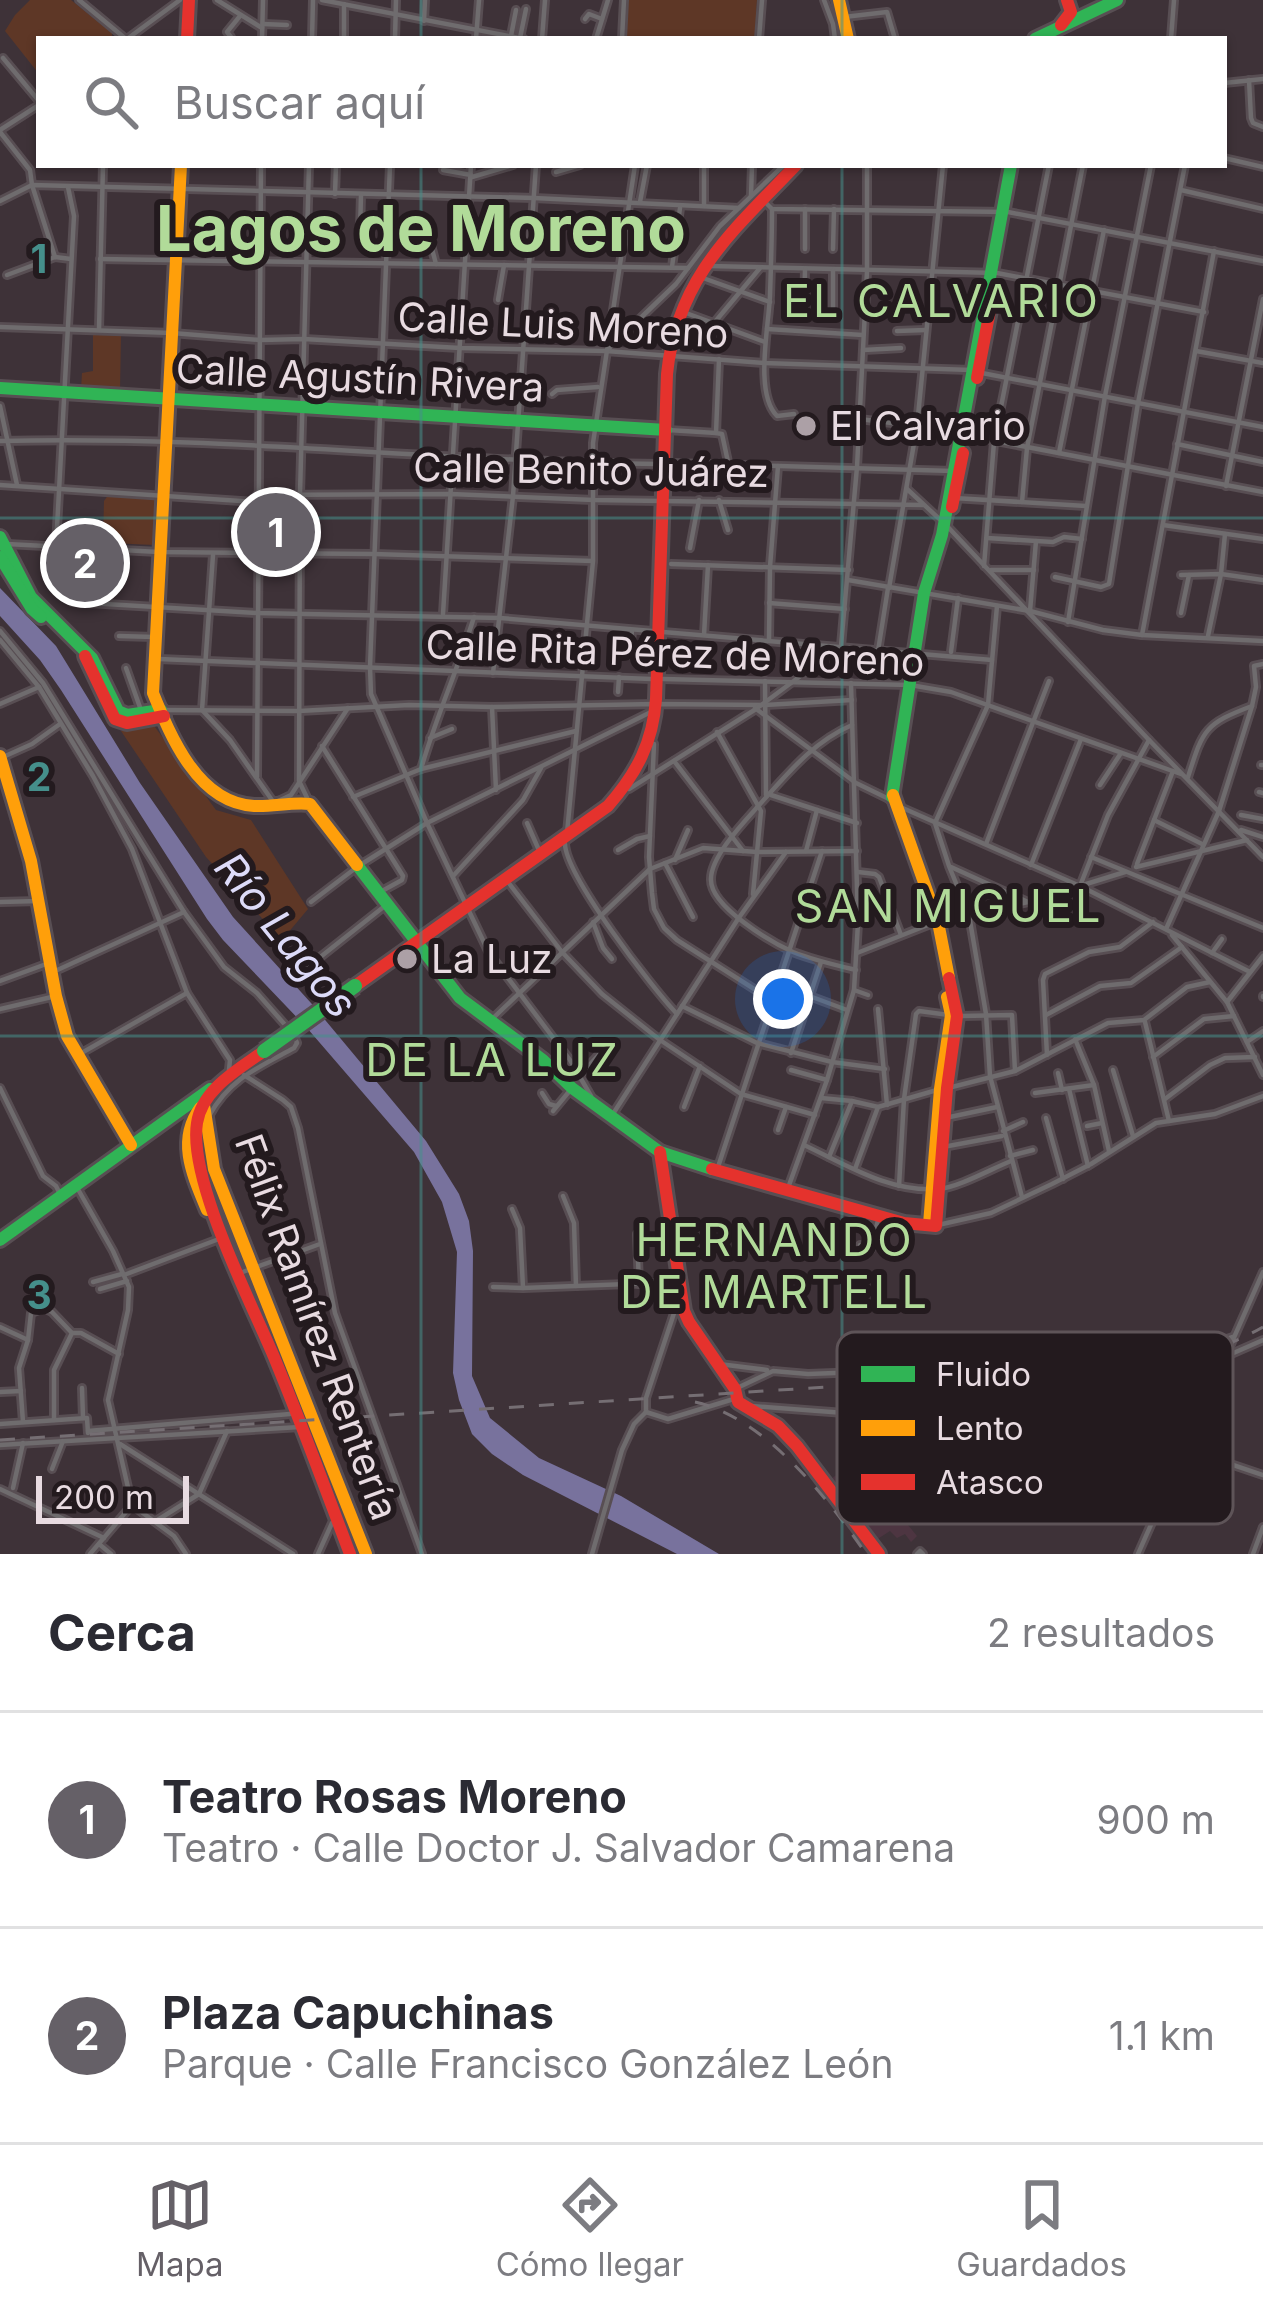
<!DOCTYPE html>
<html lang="es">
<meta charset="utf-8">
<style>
body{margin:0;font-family:Inter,sans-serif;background:#f7f7f7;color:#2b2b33}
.scale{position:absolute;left:36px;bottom:30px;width:153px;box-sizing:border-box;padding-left:12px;border:6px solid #e8dbe1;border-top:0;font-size:33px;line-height:42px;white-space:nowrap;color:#e8dbe1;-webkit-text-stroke:9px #231a1e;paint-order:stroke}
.you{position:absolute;left:783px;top:999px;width:42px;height:42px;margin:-30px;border:9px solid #fff;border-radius:50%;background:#1a73e8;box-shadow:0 0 0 18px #1a73e833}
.badge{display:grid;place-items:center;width:78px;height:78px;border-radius:50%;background:#656067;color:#fff;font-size:39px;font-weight:700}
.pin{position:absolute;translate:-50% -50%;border:6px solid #fff;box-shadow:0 3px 12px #0006}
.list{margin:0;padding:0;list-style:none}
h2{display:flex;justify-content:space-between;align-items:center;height:156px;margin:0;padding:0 48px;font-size:51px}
h2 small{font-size:39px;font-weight:400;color:#7c7c81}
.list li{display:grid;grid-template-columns:78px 1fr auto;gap:36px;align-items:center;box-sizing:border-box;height:216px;padding:0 48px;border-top:3px solid #e1e1e2}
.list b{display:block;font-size:45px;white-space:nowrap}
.list p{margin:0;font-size:39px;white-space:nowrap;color:#7c7c81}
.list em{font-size:39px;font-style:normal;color:#7c7c81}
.icon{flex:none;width:66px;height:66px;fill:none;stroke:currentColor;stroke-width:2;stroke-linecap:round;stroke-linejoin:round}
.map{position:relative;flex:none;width:1263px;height:1554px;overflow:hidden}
.search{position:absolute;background:#fff;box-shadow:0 3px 9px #0004;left:36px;right:36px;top:36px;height:132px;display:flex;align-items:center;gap:30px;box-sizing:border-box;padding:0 42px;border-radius:0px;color:#7c7c81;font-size:45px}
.sheet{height:588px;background:#fff}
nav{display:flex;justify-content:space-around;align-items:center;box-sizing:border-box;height:168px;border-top:3px solid #e1e1e2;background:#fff;font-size:33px;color:#7c7c81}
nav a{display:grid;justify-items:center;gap:6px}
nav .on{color:#656067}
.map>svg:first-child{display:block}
</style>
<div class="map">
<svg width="1263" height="1554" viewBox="0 0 1263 1554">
<rect width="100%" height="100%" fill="#3e3238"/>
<!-- built -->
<path fill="#4d3541" d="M855 1460 917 1536 911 1542 905 1534 897 1538 890 1531 876 1540 830 1480Z"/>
<!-- green -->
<g fill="#5e3726">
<path d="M30 0H71L112 33V39H39V74L5 31 15 15Z"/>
<path d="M627 0H757L755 39H624Z"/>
<path d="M93 332 121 333 120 391 81 389 82 373 93 371Z"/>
<path d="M109 494 156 497 161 500 159 542 155 545 108 543 103 539 104 501Z"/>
<path d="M78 549 94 550 90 600 58 598 59 575H77Z"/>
<path d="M152 723 216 810 251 820 308 909 282 940 206 857 121 731Z"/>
</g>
<!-- water -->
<path fill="#78729d" d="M0 588 56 646 140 783 233 917 311 1003 426 1141 459 1194 469 1221 473 1251 472 1376 490 1418 539 1458 621 1496 719 1554H677L523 1475 492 1454 472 1434 459 1400 453 1373 457 1252 442 1202 414 1152 307 1028 223 940 207 919 61 690 40 660 0 616Z"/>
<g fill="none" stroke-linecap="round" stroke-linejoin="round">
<defs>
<g id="street">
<path d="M79 0 126 39"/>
<path d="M217 0 262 28"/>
<path d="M322 0 524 39"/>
<path d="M824 0 833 24 835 39"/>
<path d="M344 4V39"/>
<path d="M844 17 887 12 895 39"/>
<path d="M585 19 589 14 602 19"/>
<path d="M424 21 425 0"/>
<path d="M263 24 287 25"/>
<path d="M511 36 516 10"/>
<path d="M231 37 227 32 240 16"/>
<path d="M520 38 526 9"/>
<path d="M127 39 180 0"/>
<path d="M262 39 263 0"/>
<path d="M312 39 313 0"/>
<path d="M395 39 396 0"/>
<path d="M476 39 479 0"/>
<path d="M542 39 545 0"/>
<path d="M596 39 608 0"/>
<path d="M622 39 624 0"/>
<path d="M759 39 762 0"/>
<path d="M1171 39 1174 0"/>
<path d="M3 58 39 101"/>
<path d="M1249 80 1251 118 1253 123 1263 127"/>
<path d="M1224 83 1263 79"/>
<path d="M0 130 39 105"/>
<path d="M0 132 30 170 32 185 55 257"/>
<path d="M1224 158 1263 167"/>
<path d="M309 165 300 494 299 781 310 804"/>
<path d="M390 165 370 667 371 694 427 823 489 953 570 1060 591 1096"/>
<path d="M443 170 471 175"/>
<path d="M556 172 580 165"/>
<path d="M472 177 513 165"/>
<path d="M1181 190 1263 209"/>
<path d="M335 194 336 165"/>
<path d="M751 196 752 165"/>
<path d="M0 201 32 185 534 198 739 208"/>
<path d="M640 202 647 165"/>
<path d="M767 204 772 209 1008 212 1263 261"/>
<path d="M704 206V165"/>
<path d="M772 209C772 238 771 266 770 295 769 326 754 393 777 416L794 414"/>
<path d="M427 230 436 264"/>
<path d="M360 231 361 195"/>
<path d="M805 249V209"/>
<path d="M833 249 834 209"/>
<path d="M100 259 688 268"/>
<path d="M710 266 997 273 1204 312"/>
<path d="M672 267 680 208"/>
<path d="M7 275 55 257 71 259"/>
<path d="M703 278 770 302"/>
<path d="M498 300 504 265"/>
<path d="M833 311V270"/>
<path d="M804 312 805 269"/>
<path d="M686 313 765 342"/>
<path d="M714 323 760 268"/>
<path d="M0 327 172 333 260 340 304 339 460 348 606 351 764 363 971 370"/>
<path d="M767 329 863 335"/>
<path d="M99 330 103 165"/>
<path d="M897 331 926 330"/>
<path d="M863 350 901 348"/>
<path d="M606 351 676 284 720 226 784 165"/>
<path d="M1196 351 1263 363"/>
<path d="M719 359 716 433 722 434 728 462"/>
<path d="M982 373 1263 427"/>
<path d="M552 394 557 390 598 387"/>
<path d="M0 406 17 485"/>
<path d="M859 419 917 426 1263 492"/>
<path d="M668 430 716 433"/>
<path d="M0 441C220 435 440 462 659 464"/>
<path d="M1177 444 1263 462"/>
<path d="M1059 453 1104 230"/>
<path d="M671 463 953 471"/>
<path d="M0 485 257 502"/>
<path d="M1226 486 1263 299"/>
<path d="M907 489 947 526 1149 740 1263 857"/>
<path d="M257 495 451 494 594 500 923 505"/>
<path d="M954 498 1086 506"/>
<path d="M719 500 728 530"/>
<path d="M1022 502 1027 448 1083 165"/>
<path d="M1163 525 1263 539"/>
<path d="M987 538 1053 542 1064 537 1082 539"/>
<path d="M7 544 159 552 374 554 593 561"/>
<path d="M56 546 74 216 68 187"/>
<path d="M690 548 699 500"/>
<path d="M213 555 202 710 230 740 274 803 291 795 348 708"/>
<path d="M671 564 849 570"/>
<path d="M984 566 994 442 1049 165"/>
<path d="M991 570H1034"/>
<path d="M1181 575 1221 574 1263 580"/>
<path d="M1055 577 1101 587 1109 584 1138 403 1185 165"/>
<path d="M848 580 1030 611 1103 630 1142 635 1263 641"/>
<path d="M889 588 917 426 943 165"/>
<path d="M72 602 257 613 500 618 652 631"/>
<path d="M93 603 97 548"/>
<path d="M769 603 845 609"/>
<path d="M997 606 988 705 935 823 949 866 969 915 986 1014 990 1076 1022 1197"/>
<path d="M1030 611 1036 541"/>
<path d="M1181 613 1189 575"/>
<path d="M443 614 471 165"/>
<path d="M1068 622 1105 396 1151 165"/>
<path d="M0 631 43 683 184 912 224 967 257 993 287 1027"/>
<path d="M663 632 992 660"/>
<path d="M704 635 708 565"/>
<path d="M1142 635 1214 251"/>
<path d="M119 636 154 637"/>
<path d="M1208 636 1221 574 1225 534"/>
<path d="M769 639 770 567 778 466"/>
<path d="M0 640 39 687 93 776 132 849 187 993 230 1060 229 1070"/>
<path d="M878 651 888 588"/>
<path d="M951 652 958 598"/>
<path d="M630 655 632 630"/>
<path d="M159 659 651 679"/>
<path d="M126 668 142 713"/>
<path d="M493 673 513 496 536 165"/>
<path d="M663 679 910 685 951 692 1181 774"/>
<path d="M765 681 766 795"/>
<path d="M618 692 619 677"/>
<path d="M0 704 39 687"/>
<path d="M492 707 496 790"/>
<path d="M755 708 856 783 889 799"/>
<path d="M162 710 299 711 409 705 492 707 655 704 765 705 852 700"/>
<path d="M852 725C813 742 789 772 761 803 746 820 710 856 711 880 711 907 771 942 793 952 813 960 835 965 856 970"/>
<path d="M717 732 761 811 753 894"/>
<path d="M430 738 452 729"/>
<path d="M654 744 649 857 652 893 654 909 664 928 677 940 773 1001"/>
<path d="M322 746 403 876 402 880 382 891"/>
<path d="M3 757 32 744 60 724"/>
<path d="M674 761 743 851"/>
<path d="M1261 765H1263"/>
<path d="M421 769C436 717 458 669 474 617"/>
<path d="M257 777 261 165"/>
<path d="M1188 777C1203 730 1204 724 1252 706"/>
<path d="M1100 785 1121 753"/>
<path d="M629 789 756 709 841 646 857 467 867 271V165"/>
<path d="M1259 792 1263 793"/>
<path d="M771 795 857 823"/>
<path d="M353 797 421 769 576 731"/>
<path d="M898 806 1080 886 1250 972"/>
<path d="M1241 815 1263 819"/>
<path d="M1154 820 1202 844"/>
<path d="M527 823 538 848"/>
<path d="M1241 830 1263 837"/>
<path d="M567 833 593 561V443L635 165"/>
<path d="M565 844C566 876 652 988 677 1014"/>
<path d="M986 844 1049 681"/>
<path d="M618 850 637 839 650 836"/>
<path d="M806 851 817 810"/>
<path d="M1091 857 1263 928"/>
<path d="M675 860 688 830"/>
<path d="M665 863 693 917"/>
<path d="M1137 864 1173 771"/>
<path d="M1031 865 1081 739"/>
<path d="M951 867 1028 902"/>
<path d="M1136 867 1247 840"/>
<path d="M858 872 875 874 879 877 901 935"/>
<path d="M454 875 523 800 541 768"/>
<path d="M508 882 562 952 602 994 660 1040 741 1094 815 1115"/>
<path d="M1080 886 1108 815 1149 740"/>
<path d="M0 902 39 901"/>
<path d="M311 902 357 867 427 823 651 712"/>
<path d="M593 922 603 948 612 959"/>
<path d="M1166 929 1219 811 1252 706 1256 687 1254 666 1263 664"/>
<path d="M1172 935 1227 1002 1263 1075"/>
<path d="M857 953 933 923 1028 902 1125 872"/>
<path d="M1212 953 1222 939"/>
<path d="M309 966 386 905"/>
<path d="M53 972 184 912"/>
<path d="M0 981 49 963"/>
<path d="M780 985 847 1010"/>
<path d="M854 990 868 995"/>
<path d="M1263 996V997"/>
<path d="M1227 1002 1263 956"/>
<path d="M682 1006 757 1043 832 1062 885 1069"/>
<path d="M0 1009 56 996"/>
<path d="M878 1009 887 1105"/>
<path d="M1046 1015 1100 986 1131 983 1182 947"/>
<path d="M961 1016 1012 1015 1015 1071"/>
<path d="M490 1021 650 869 703 848 757 852 857 851"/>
<path d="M1145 1022 1169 1121"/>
<path d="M1075 1039 1094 1085 1109 1151"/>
<path d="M1247 1042 1263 1031"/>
<path d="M791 1053 821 962"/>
<path d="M78 1055 187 993"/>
<path d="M1047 1055 1043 980 1045 974 1089 952 1120 947 1153 922"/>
<path d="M1153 1057 1204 1019 1234 1016"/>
<path d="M791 1070 827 1080"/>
<path d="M1113 1070 1133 1136"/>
<path d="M1058 1073 1062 1090"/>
<path d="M244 1075 283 1100 291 1107 298 1128 335 1313 422 1554"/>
<path d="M579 1076 609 1044"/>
<path d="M0 1088 43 1176 56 1186 60 1194"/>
<path d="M948 1088 1015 1071 1108 1023 1144 1020 1187 987 1210 982"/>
<path d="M1069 1089 1088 1166"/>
<path d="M542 1093 549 1104 556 1106"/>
<path d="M1035 1093 1094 1085"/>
<path d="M821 1098 852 1101 878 1107 937 1090"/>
<path d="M1165 1099 1210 1065 1225 1058 1255 1057"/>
<path d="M684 1107 700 1066"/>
<path d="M553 1111 572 1088"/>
<path d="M209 1116C229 1079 259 1067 294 1048L297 1043 294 1036"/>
<path d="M611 1117 738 919 786 852"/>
<path d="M945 1118 997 1107"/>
<path d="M1046 1118 1063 1179"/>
<path d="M1087 1126 1102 1123"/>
<path d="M778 1130 786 1107"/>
<path d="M1003 1131 1023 1122"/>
<path d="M804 1145C847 1165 890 1193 939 1189 959 1187 991 1169 1011 1161"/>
<path d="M943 1147 1002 1136"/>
<path d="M1010 1156 1033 1150"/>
<path d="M829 1157 852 1101"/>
<path d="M855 1169 878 1107"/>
<path d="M717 1170 822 851"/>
<path d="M75 1184 113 1251 129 1287 128 1310 108 1400 132 1505 174 1536 186 1554"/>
<path d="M899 1186 904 1099 916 1014 919 1011 949 1015"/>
<path d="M788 1188 827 1080 854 990 858 923 851 683"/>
<path d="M563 1196 574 1223 576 1286"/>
<path d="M512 1209 520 1228 523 1288"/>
<path d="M938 1225 991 1213 1052 1184 1091 1164 1156 1123 1215 1114 1263 1096"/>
<path d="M637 1234 639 1284"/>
<path d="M860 1245 871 1249 879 1216"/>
<path d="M240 1273 320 1244"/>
<path d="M124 1275 219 1239"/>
<path d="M93 1282 122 1274"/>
<path d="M493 1287 523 1288 680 1282"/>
<path d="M100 1289 127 1281"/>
<path d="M0 1327 28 1340"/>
<path d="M719 1364 767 1370"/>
<path d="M997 1373 1038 1371 1167 1358 1233 1337"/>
<path d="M82 1388 83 1418"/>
<path d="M735 1389 773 1371 808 1374 862 1372"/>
<path d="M0 1392 21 1391"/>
<path d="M751 1406 871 1415 1043 1390 1113 1384 1153 1378 1213 1362 1263 1340"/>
<path d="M646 1412V1398L679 1298"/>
<path d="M646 1412 668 1419 737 1398"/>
<path d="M54 1420V1370L72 1333H81L119 1354"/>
<path d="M23 1422 19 1368 28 1340 31 1313 44 1308 52 1312 72 1333"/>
<path d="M0 1424 87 1418 88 1433"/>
<path d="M88 1431 290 1414"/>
<path d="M120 1444 293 1554"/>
<path d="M0 1445 300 1427"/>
<path d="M1186 1449 1263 1475"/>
<path d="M52 1469 63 1441"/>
<path d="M13 1488 23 1443"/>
<path d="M0 1489 104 1538"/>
<path d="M156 1521 199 1494 227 1431"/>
<path d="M99 1544 111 1554"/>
<path d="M90 1554 132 1505"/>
<path d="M318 1554 332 1523"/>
<path d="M592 1554 622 1450 634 1424 646 1412"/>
<path d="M917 1554 920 1551 923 1554"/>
<path d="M1138 1554 1263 1272"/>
<path d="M1253 1554 1263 1527"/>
</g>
<g id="fast">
<path d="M1035 39 1117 0"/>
<path d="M0 388 666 430"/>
<path d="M0 537 31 597 92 658 118 711 127 715 161 710"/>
<path d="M0 557 32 609 41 617"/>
<path d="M892 797 924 593 942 535 1011 165"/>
<path d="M357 865 460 998 543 1060 572 1088 660 1152 712 1169"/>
<path d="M0 1240 210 1089"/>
</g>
<g id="slow">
<path d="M839 0 848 39"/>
<path d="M181 165 153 693C171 737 198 803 254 806 273 807 291 802 310 804L357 865"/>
<path d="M0 756 31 861 56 996 67 1036 131 1145"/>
<path d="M893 795 938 922 949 978"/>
<path d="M204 1105 214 1169 366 1554"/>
<path d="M200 1108C176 1141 193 1176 207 1210"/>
<path d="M929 1224 940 1089 951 1015 947 997"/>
</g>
<g id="jam">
<path d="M1061 25 1071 12 1067 0"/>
<path d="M187 39 189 0"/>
<path d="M977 378 992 300"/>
<path d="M952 507 963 453"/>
<path d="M85 656 115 719 127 723 164 716"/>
<path d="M355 986 608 806C637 773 653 742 656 699L667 374C677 277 733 231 796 165"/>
<path d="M264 1051C239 1069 202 1089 197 1123 188 1180 251 1302 274 1357 301 1422 325 1488 350 1554"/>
<path d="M660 1152 684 1311 689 1322 735 1389 738 1402 778 1426 797 1446 879 1554"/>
<path d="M712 1169 904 1223 936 1226 947 1088 957 1016 949 978"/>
</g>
</defs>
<!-- street casing -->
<use href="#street" stroke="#584e53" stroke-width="10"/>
<!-- fast casing -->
<use href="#fast" stroke="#584e53" stroke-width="18"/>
<!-- slow casing -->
<use href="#slow" stroke="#584e53" stroke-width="18"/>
<!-- jam casing -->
<use href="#jam" stroke="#584e53" stroke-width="18"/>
<!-- street -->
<use href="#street" stroke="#6f6c6e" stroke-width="4.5"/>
<!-- fast -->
<use href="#fast" stroke="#30b455" stroke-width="12"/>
<!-- slow -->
<use href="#slow" stroke="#ff9f0a" stroke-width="12"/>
<!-- jam -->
<use href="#jam" stroke="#e5322d" stroke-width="12"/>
<!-- rail -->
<g stroke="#756e73" stroke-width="3" stroke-dasharray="15 15" stroke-linecap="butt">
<path d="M695 1402C764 1417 828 1498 866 1554"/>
<path d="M0 1440 1139 1367C1184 1361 1224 1349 1263 1327"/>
</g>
<defs>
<path id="fast-bridge" d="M264 1051 355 986"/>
</defs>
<!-- fast-bridge casing -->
<use href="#fast-bridge" stroke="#584e53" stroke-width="20" stroke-linecap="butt"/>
<!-- fast-bridge -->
<use href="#fast-bridge" stroke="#30b455" stroke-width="14"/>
</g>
<!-- grid -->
<path fill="none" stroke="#458f8b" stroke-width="3" stroke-opacity="0.55" d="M421 0V39M842 0V39M421 165V1554M842 165V1554M0 518H1263M0 1036H1263"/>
<!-- markers -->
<g fill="#aca0a6" stroke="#231a1e" stroke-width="4.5">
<circle cx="806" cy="426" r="12"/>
<circle cx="407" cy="959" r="12"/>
</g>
<g text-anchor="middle" stroke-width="12" stroke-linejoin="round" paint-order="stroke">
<!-- street labels -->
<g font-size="39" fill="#e8dbe1" stroke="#231a1e">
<text transform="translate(563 325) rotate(3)" y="14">Calle Luis Moreno</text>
<text transform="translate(360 378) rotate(3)" y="14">Calle Agustín Rivera</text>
<text transform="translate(591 470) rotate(1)" y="14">Calle Benito Juárez</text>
<text transform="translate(675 653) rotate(2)" y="14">Calle Rita Pérez de Moreno</text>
<text transform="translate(317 1327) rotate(70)" y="14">Félix Ramírez Rentería</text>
</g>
<!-- poi labels -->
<g font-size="39" fill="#e8dbe1" stroke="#231a1e" text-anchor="start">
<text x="830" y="440">El Calvario</text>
<text x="431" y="973">La Luz</text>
</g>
<!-- water labels -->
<g font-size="42" font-style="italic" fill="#dddbf9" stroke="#231a1e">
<text transform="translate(286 935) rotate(51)" y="15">Río Lagos</text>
</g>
<!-- quarter labels -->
<g font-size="45" letter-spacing="3" fill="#b1db99" stroke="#231a1e">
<text x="942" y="317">EL CALVARIO</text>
<text x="949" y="922">SAN MIGUEL</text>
<text x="493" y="1076">DE LA LUZ</text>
<text x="775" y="1256">HERNANDO<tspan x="775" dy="52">DE MARTELL</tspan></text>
</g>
<!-- town labels -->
<g font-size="63" font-weight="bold" fill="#b1db99" stroke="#231a1e">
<text x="421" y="251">Lagos de Moreno</text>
</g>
</g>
<!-- legend -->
<rect x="837" y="1332" width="396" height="192" rx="18" fill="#231a1e" stroke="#5e5458" stroke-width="3"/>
<rect x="861" y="1366" width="54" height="16" fill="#30b455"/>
<rect x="861" y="1420" width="54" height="16" fill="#ff9f0a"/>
<rect x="861" y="1474" width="54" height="16" fill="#e5322d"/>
<g font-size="33" fill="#e8dbe1">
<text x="936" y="1386">Fluido</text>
<text x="936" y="1440">Lento</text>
<text x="936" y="1494">Atasco</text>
</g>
<g font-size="39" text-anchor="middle" font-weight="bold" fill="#458f8b" stroke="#231a1e" stroke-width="12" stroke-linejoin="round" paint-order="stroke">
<text x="39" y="273">1</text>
<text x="39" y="791">2</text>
<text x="39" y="1309">3</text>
</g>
</svg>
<div class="scale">200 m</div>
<div class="you"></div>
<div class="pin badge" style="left:276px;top:532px">1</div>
<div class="pin badge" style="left:85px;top:563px">2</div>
<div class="search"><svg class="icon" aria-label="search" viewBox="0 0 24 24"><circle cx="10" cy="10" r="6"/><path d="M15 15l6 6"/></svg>Buscar aquí</div>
</div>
<section class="sheet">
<h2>Cerca<small>2 resultados</small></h2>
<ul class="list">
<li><span class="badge">1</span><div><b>Teatro Rosas Moreno</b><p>Teatro · Calle Doctor J. Salvador Camarena</p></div><em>900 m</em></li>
<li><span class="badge">2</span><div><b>Plaza Capuchinas</b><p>Parque · Calle Francisco González León</p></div><em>1.1 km</em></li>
</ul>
</section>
<nav>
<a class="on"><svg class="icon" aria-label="map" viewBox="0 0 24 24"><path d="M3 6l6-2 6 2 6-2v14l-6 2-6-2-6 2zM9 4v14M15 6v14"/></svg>Mapa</a>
<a><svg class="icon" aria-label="directions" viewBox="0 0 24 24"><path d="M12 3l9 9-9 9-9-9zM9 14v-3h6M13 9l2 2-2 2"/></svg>Cómo llegar</a>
<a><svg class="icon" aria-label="saved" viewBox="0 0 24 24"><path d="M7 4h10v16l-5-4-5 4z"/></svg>Guardados</a>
</nav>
